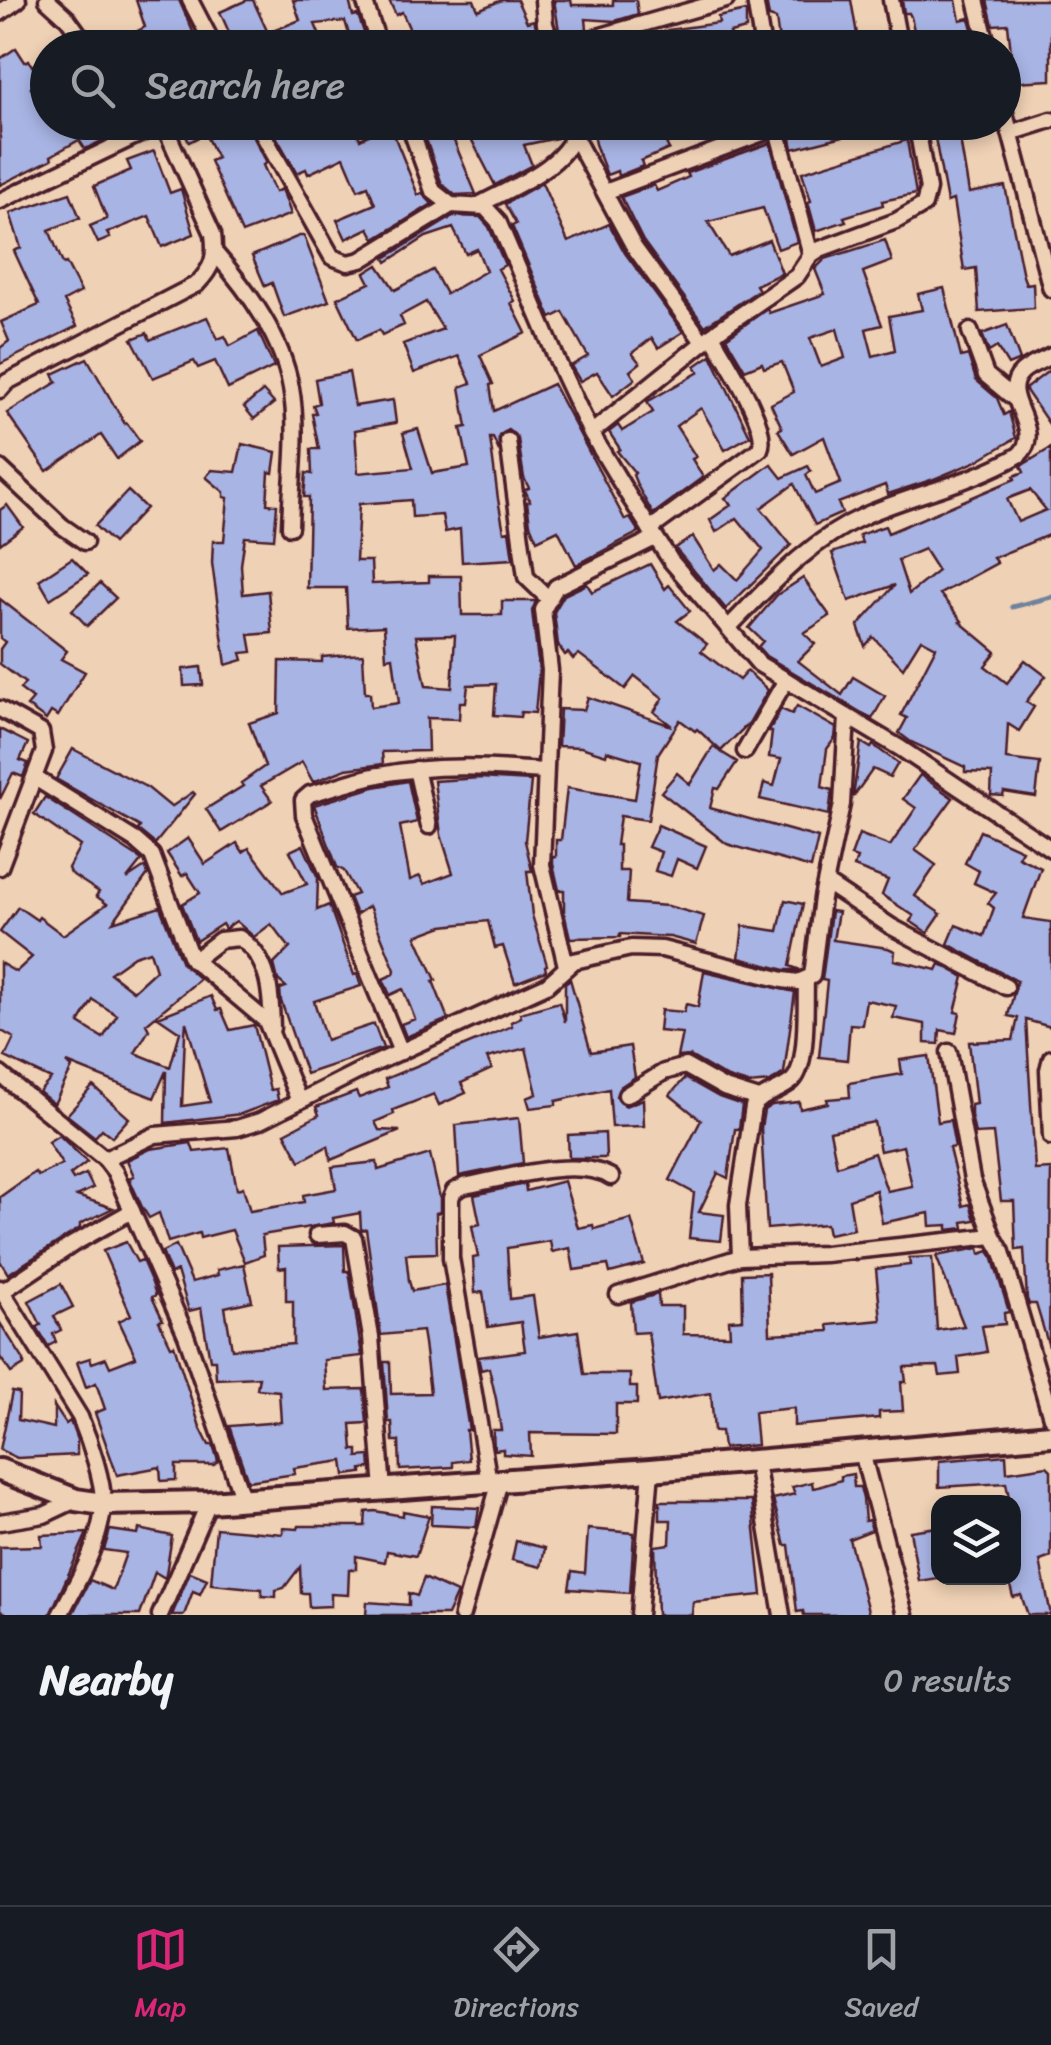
<!DOCTYPE html>
<style>
body{margin:0;font-family:Sriracha,sans-serif;background:#20242c;color:#f1f3f6}
.controls{position:absolute;right:30px;bottom:30px;display:grid;overflow:hidden;border-radius:20px;box-shadow:0 5px 15px #0003}
.controls button{width:90px;height:90px;display:grid;place-items:center;padding:0;border:0;border-bottom:2px solid #363941;background:#171b24;color:#f1f3f6;font:50px sans-serif}
.list{margin:0;padding:0;list-style:none}
h2{display:flex;justify-content:space-between;align-items:center;height:130px;margin:0;padding:0 40px;font-size:42px}
h2 small{font-size:32px;font-weight:400;color:#9ea1a6}
.icon{flex:none;width:55px;height:55px;fill:none;stroke:currentColor;stroke-width:2;stroke-linecap:round;stroke-linejoin:round}
.map{position:relative;flex:none;width:1051px;height:1615px;overflow:hidden}
.search{position:absolute;background:#171b24;box-shadow:0 5px 15px #0003;left:30px;right:30px;top:30px;height:110px;display:flex;align-items:center;gap:25px;box-sizing:border-box;padding:0 35px;border-radius:55px;color:#9ea1a6;font-size:38px}
.sheet{height:290px;background:#171b24}
nav{display:flex;justify-content:space-around;align-items:center;box-sizing:border-box;height:140px;border-top:2px solid #363941;background:#171b24;font-size:28px;color:#9ea1a6}
nav a{display:grid;justify-items:center;gap:5px}
nav .on{color:#db2777}
.map>svg:first-child{display:block}
</style>
<div class="map">
<svg width="1051" height="1615" viewBox="0 0 1051 1615">
<rect width="100%" height="100%" fill="#efd1b5"/>
<filter id="ink" filterUnits="userSpaceOnUse"><feTurbulence type="fractalNoise" baseFrequency=".01" numOctaves="2"/><feDisplacementMap in="SourceGraphic" scale="20" xChannelSelector="R" yChannelSelector="G"/><feConvolveMatrix kernelMatrix="1 2 1 2 8 2 1 2 1" color-interpolation-filters="sRGB"/></filter>
<g filter="url(#ink)">
<g fill="none" stroke-linecap="round" stroke-linejoin="round">
<!-- stream -->
<path stroke="#6f839c" stroke-width="5" d="M1012 607 1051 597"/>
</g>
<!-- building -->
<g fill="#a8b4e4" stroke="#4a1f2b" stroke-width="2.5" fill-rule="evenodd">
<path d="M136 0H179L198 43 187 48H105L145 27Z"/>
<path d="M247 0H253L268 33 300 20 293 0H349L353 16 358 15 367 41 352 45 345 21 315 24 325 48H236L220 12Z"/>
<path d="M389 0H474L478 10 502 0H517L527 22 534 20 542 48H432L429 41 417 46 402 12 396 15Z"/>
<path d="M554 0H571L572 5H613V0H636L638 14 615 21 586 19 587 29 560 37Z"/>
<path d="M766 0H851L859 46 780 48 776 19 769 17Z"/>
<path d="M902 0H956L960 20 969 18 977 48H918L911 17 909 13H904Z"/>
<path d="M987 0H1051V80L1014 82 1008 24 993 25Z"/>
<path d="M746 11V29L730 33 733 42 717 48H626L668 30 719 23 718 17Z"/>
<path d="M16 48 25 62 29 60 32 66 41 60 48 72V79L31 88 43 109 48 106V122H126L130 127 85 149 79 140 51 156 52 159 0 185V59Z"/>
<path d="M198 122H246L267 163 263 165 275 192 282 189 291 214 242 233 210 161 217 158 205 134 189 142 183 130Z"/>
<path d="M268 122H353L360 139 390 125 418 195 422 193 432 204 375 239 369 228 346 239 337 220 375 204 368 186 358 190 344 157 308 174 306 169 297 173Z"/>
<path d="M437 122H553L557 138 524 145 532 165 495 185 466 129 452 136 476 194 455 195 442 184 422 129Z"/>
<path d="M599 122H724V126L666 143 669 149 641 161 643 166 618 176 617 171 607 175 595 144 593 134 602 130Z"/>
<path d="M788 122H879V127L793 149Z"/>
<path d="M932 122H981V130L959 133 969 193 1005 186 1023 276 1026 284 1033 283 1034 308 979 312 976 268 964 270 953 200 947 202Z"/>
<path d="M907 140 916 194 882 201 883 205 844 217 846 221 816 231 808 202 811 201 802 172Z"/>
<path d="M770 143 797 242 778 249 763 208 708 222 729 256 769 240 782 273 756 285 759 290 705 326 643 241 621 197 654 185 657 191 689 177 687 173Z"/>
<path d="M154 151 170 193 181 189 194 234 162 247 149 216 107 233 110 238 98 243 90 226 107 219 94 186 131 170 127 161Z"/>
<path d="M542 183 568 242 609 224 625 253 683 332 658 348 652 338 632 353 640 363 630 371 635 379 613 396 597 372 580 381 571 366 588 356 563 312 551 318 512 226 516 224 505 204Z"/>
<path d="M70 193 80 218 49 230 63 264 66 263 81 292 64 301 77 326 0 364V348L9 341 1 322 39 305 14 251 21 248 10 213Z"/>
<path d="M454 216 480 217 489 227 505 265 498 269 515 301 511 303 526 333 480 355 493 384 490 385 494 411 553 384 625 520 630 518 639 532 576 565 558 530 537 540 530 524 527 502 530 501 525 490 529 488 524 478 518 439 508 430 499 436V451L493 438H490L498 499 504 532 509 531 513 559 462 562 460 529 445 532 442 515 412 517 411 500 359 504 356 561H371L372 584 429 582V576H461L462 615H502V601H536L532 611 539 670 535 713 521 712 520 717 494 715 496 684 468 685 466 702H460L459 719 427 718 428 751 382 752 383 764 346 769 313 782 302 762 261 786 272 801 221 832 206 809 243 786 241 783 265 766 249 723 279 713 280 661 322 662V657L363 654 365 693H370L371 707 399 703 393 657 386 658 384 626 348 628 346 588H307L309 497H304L306 473 312 474 311 449H319L312 414 316 413 313 405 319 403 315 379 349 372 355 406 393 400 396 423 355 430 358 473 413 468 403 433 418 429 432 473 469 467 461 428 467 427 460 387 471 383 459 356 414 373 403 344 443 329 426 302 400 316 404 325 382 335 379 330 357 340 337 298 370 283 365 273 378 265 395 290 433 270 446 294 486 271 477 249 466 254 453 228 426 237 387 262 385 258ZM455 635 452 688 426 686 416 636Z"/>
<path d="M299 236H304L329 301 284 317 272 283 265 286 252 256Z"/>
<path d="M885 240 892 261 863 272 882 325 866 329 873 356 895 350 889 316 922 310 918 294 944 288 961 357 968 355 976 380 997 398 1004 415 1009 412 1016 438 975 462 934 479 888 494 885 485 838 503 842 513 815 525 794 484 761 508 791 545 726 609 675 548 693 537 714 570 721 564 737 580 763 550 737 518 716 532 710 520 731 505 725 498 771 464 782 478 808 466 811 471 806 475 815 494 841 483 824 437 793 454 778 430 782 428 771 404 794 392 782 362 764 368 762 363 745 370 726 338 767 309 769 313 825 294 815 269 825 259ZM837 329 845 358 821 367 810 338Z"/>
<path d="M207 317 218 339 225 336 230 346 258 331 274 367 228 389 215 361 198 368 194 361 153 378 132 339 147 333 150 340Z"/>
<path d="M1007 325 1020 360 1008 365 997 347 989 352 982 334Z"/>
<path d="M711 355 750 436 725 450 701 408 676 426 696 457 692 459 703 477 653 514 637 485 633 475 635 473 617 451 620 449 609 432 618 425 622 431 653 412 647 402 699 372 695 366Z"/>
<path d="M87 358 125 424 127 423 140 441 117 459 101 435 47 471 7 413 57 382 53 374Z"/>
<path d="M1051 369V427L1025 389Z"/>
<path d="M263 391 274 403 254 419 244 407Z"/>
<path d="M242 444 276 452 273 473 269 472 267 504 277 505 274 539 245 537 241 565 243 594 268 591 272 633 249 635 252 652 241 653 243 660 226 665 212 563 213 541H224L228 498 224 497V492L206 477 212 470 236 472Z"/>
<path d="M1051 448V534L993 558 997 563 940 594 962 621 960 622 996 652 985 666 1007 683 1025 660 1046 676 1026 702 1034 707 1019 731 1008 724 1006 759 1040 763 1036 797 1004 792 1003 796 991 795 992 773 965 772V767L911 742 899 733 907 718 901 715 936 647 921 639 903 668 873 637 865 646 858 626 895 585 849 601 832 553 862 543 859 535 885 526 888 533 1015 479 1014 476 1024 472 1021 466ZM1030 490 1046 510 1018 522 1007 499ZM924 549 938 571 909 594 898 560Z"/>
<path d="M128 491 146 508 113 543 95 526Z"/>
<path d="M7 505 23 527 0 544V510Z"/>
<path d="M72 558 88 574 50 599 39 580Z"/>
<path d="M650 564 665 589 669 585 690 611 677 621 707 644 701 651 739 680 747 671 768 690 749 723 721 751 697 729 695 731 680 720 658 754 648 820 620 816 616 845H619V871H629L627 903 668 906 704 916 696 944 670 937 620 934V937L570 938 564 912V890H559L553 864V857H556V840H561L567 788 635 799 641 761 607 751 606 755 581 747 558 746 560 709 584 710 588 697 672 726 654 712 663 698 635 676 625 689 579 654 573 659 568 653 565 655 558 645 554 612 564 595 587 584 592 592Z"/>
<path d="M803 578 830 616 804 633 815 644 798 661 842 695 853 677 885 696 872 719 766 656 758 647 763 641 749 628 777 595Z"/>
<path d="M100 583 116 598 87 626 72 610Z"/>
<path d="M0 599 67 651 61 659 85 672 58 716 51 712 46 720 27 706 33 699 20 689 25 683 0 664V649L5 642 0 638Z"/>
<path d="M201 667 203 685 184 686 183 669Z"/>
<path d="M797 706 836 728 835 738 827 749 822 787 832 790 829 815 760 799 764 783 774 786 781 759 769 757 772 732 769 731 781 709 792 714Z"/>
<path d="M0 729 28 743 20 760 28 763 23 777 13 773 0 799Z"/>
<path d="M861 742 871 748 873 745 898 763 890 777 873 769 853 797Z"/>
<path d="M713 747 737 762 719 789 715 788 710 808 818 838 811 868 727 844 661 792 677 773 690 784Z"/>
<path d="M73 749 148 788 171 807 193 792 195 794 155 844 138 830 140 827 56 779Z"/>
<path d="M920 775 953 798 915 850 936 865 915 896 941 914 928 933 910 921 914 916 882 895 888 880 854 867 857 858 851 856 859 834 890 846 916 808 903 799Z"/>
<path d="M480 778 531 781 525 841 532 871H527L532 915 547 965 545 966 546 971 515 983 503 946 495 948 488 921 443 926 416 936 436 980 433 981 448 1019 406 1037 401 1024 415 1019 403 989 390 995 383 979 394 974 395 970 369 906 357 914 355 912 349 897 357 894 344 871 337 867 314 805 374 787 408 781 417 822 400 826 410 880 420 876 424 884 453 873 441 835 434 781Z"/>
<path d="M45 797 142 860 127 879 145 867 148 874 113 922 160 907 182 963 200 979 146 1024 149 1030 135 1053 170 1067 180 1032 158 1017 211 996 217 1010 221 1009 230 1030 254 1025 270 1090 276 1089 278 1100 241 1114 165 1123 166 1071 154 1098 67 1063 72 1068 54 1104 39 1092 51 1079 5 1057 14 1038 0 1030V963L16 972 32 957 0 932 18 907 37 920 39 917 63 935 107 904 96 896 99 892 70 873 68 868 80 846 34 814ZM150 951 156 970 133 991 110 973 134 956ZM93 1000 117 1015 103 1038 79 1023ZM186 1022 210 1102 182 1106 185 1034Z"/>
<path d="M658 825 706 846 697 868 677 859 671 876 655 871 661 852 648 847Z"/>
<path d="M980 831 1022 850 1018 857 1041 868 1023 918 1051 922V1027L1026 1020 1035 1170 1051 1169 1049 1347 1036 1304H1029L1027 1299 1024 1249 1016 1250 1014 1201H1001L993 1133 975 1134 971 1115V1105L976 1104 969 1042 1013 1040 1018 1018 1008 1016 1017 981 948 944 956 925 984 936 994 908 988 903 996 893 974 883 979 871 965 863Z"/>
<path d="M188 838 205 864 237 843 243 852 249 848 283 893 307 884 290 851 303 845 318 878 317 910 329 905 354 975 357 974 361 986 314 1001 326 1040 374 1024 383 1048 306 1074 281 1001 280 989 286 987 278 980 274 964 290 948 271 924 254 937 236 921 225 929 222 924 196 941 182 904 200 893 187 873 182 876 167 853Z"/>
<path d="M785 900 803 904 790 966 800 970H785L739 958 743 926 778 931Z"/>
<path d="M831 911 838 912 833 940 888 948 895 951 894 960 937 970 940 964 964 977 955 1012 960 1013 956 1033 940 1030 939 1044 925 1043V1024L893 1018 896 1006 866 1000 862 1025 850 1024 847 1060 819 1057 827 981 822 980Z"/>
<path d="M704 971 795 992 784 1073 770 1082 748 1084 728 1078 690 1056 677 1057 682 1033 659 1031 661 1010 684 1012 686 1004 698 1007Z"/>
<path d="M570 979 591 1052 630 1046 635 1077 620 1087 616 1096 625 1106 643 1099 644 1126 612 1127 609 1089 556 1101V1105L530 1108 527 1098 537 1094 526 1048 487 1058 492 1069 461 1083 466 1093 439 1105 434 1094 393 1110 394 1114 375 1122 379 1130 400 1131 331 1160 328 1146 300 1161 285 1133 319 1115 316 1107 356 1092 359 1098 388 1087 385 1079 512 1026 511 1022 521 1017 520 1013 559 1002 565 1022V983Z"/>
<path d="M929 1056 938 1122 950 1120 955 1147 949 1148 963 1206 970 1204 975 1220 963 1222 964 1228 948 1230V1225L930 1226 929 1213 882 1223 876 1190 849 1199 854 1229 828 1234 826 1224 767 1229 761 1128 764 1110 772 1105 799 1102 800 1109 828 1103 827 1099 850 1097 849 1083 902 1074 900 1060ZM874 1122 880 1151 903 1146 912 1186 887 1191 874 1153 837 1166 830 1131Z"/>
<path d="M685 1078 719 1097 742 1105 739 1129H735L728 1178 718 1173 699 1212 724 1215 721 1241 689 1238 694 1193 670 1180 701 1120 670 1095Z"/>
<path d="M93 1086 129 1118 112 1137 102 1129 95 1137 67 1115Z"/>
<path d="M519 1118 523 1163 459 1176 456 1125Z"/>
<path d="M605 1133 606 1158H569L568 1135Z"/>
<path d="M59 1135 87 1162 70 1175 73 1180 86 1174 93 1188 77 1196 113 1208 80 1224V1228L8 1274 0 1261V1197L35 1172 38 1176 62 1164 48 1142Z"/>
<path d="M191 1143 194 1152 229 1148 237 1189 243 1187 250 1211 304 1202 303 1195 336 1189 332 1167 377 1162 378 1170 430 1154 440 1198V1212L436 1213 437 1253 406 1254 409 1281 412 1291 445 1285 469 1430H466L469 1460 453 1462V1467L400 1470 399 1441H393L392 1422H388L384 1362H390L391 1394 430 1393 424 1343 422 1331 381 1335 366 1229 361 1230 360 1213 333 1218 334 1223 262 1235 264 1255 245 1262 232 1230 200 1238 199 1233 168 1242 159 1213 149 1218 142 1207 129 1178 134 1176 127 1160 150 1149Z"/>
<path d="M564 1181 578 1228 593 1225 594 1229 631 1219 644 1264 610 1273 608 1265 574 1270 570 1248 552 1252 550 1241 507 1248 510 1299 533 1296 539 1337 578 1331 584 1374H630V1387H637V1404H616V1434L530 1433 531 1456 503 1454V1449L494 1450 493 1430H501L496 1399 489 1368 481 1370 478 1357 525 1351 521 1322 488 1327 483 1292 475 1293 473 1258 478 1257 472 1226 480 1224 474 1195 525 1184 526 1191Z"/>
<path d="M126 1242 137 1262 142 1260 152 1283 156 1295 152 1297 163 1320 159 1321 171 1346 174 1345 200 1427 209 1445H213L218 1461 214 1465H176V1480L161 1481 160 1467 117 1475 95 1413 105 1409 96 1383 86 1387 77 1362 90 1358 92 1363 106 1358 110 1367 136 1357 119 1321 131 1315 103 1251Z"/>
<path d="M176 1245 192 1282 218 1275 217 1270 244 1264 252 1301 225 1307 232 1349 293 1344V1301H286V1267L279 1268 278 1247 344 1245 345 1271H349L362 1356 324 1360 326 1390 364 1389 367 1423 351 1424 353 1450H358V1457L370 1456 371 1468 362 1469V1473L345 1475 343 1461 294 1468 295 1474 248 1481 229 1426 281 1422 279 1391 257 1389 259 1377 216 1379 215 1360H210L201 1308 189 1311 177 1271 171 1274 162 1252Z"/>
<path d="M979 1248 980 1254 989 1251 992 1256 1009 1312 1004 1313 1005 1324 982 1326 987 1352 958 1357 960 1374 940 1376 938 1366 904 1367 906 1382H901L903 1411 879 1412V1418L794 1426V1408L754 1412 757 1445 723 1448 721 1431H714L711 1393 658 1402 648 1332 633 1333 631 1302 658 1294 659 1306H683V1334L730 1335 729 1320 743 1319 742 1274 768 1273 770 1334 829 1331 828 1325 881 1320 876 1269 910 1265 909 1258 932 1257 937 1330 964 1326 936 1256Z"/>
<path d="M61 1284 73 1307 54 1316 61 1330 53 1334 56 1342 48 1346 37 1327 41 1325 29 1301Z"/>
<path d="M0 1323 24 1360V1365L11 1373 0 1357Z"/>
<path d="M12 1392 19 1393 18 1420 54 1428V1406L66 1424 70 1421 77 1440V1455L17 1458 0 1450Z"/>
<path d="M1006 1455 1007 1472 1047 1466 1051 1470V1557L1040 1561 1051 1615H1028L1021 1595 1013 1597 1008 1578H1014V1502H1010L1006 1483 939 1487V1461Z"/>
<path d="M853 1474 854 1487H860L863 1499 865 1521 869 1520 872 1530 849 1539 869 1615H804L803 1611 797 1612 789 1545H785L773 1499 795 1494 792 1487 812 1482 813 1488 818 1487 841 1480V1476Z"/>
<path d="M660 1501H752L762 1595 693 1602 692 1615H657L655 1546 670 1544 671 1520H660Z"/>
<path d="M432 1506 479 1508 476 1527 431 1525Z"/>
<path d="M375 1511 403 1516V1511L429 1516 416 1556 387 1551 385 1562 356 1556V1569H349L348 1595 331 1594V1606L309 1607 308 1593H301L300 1567 284 1588 276 1590V1597L262 1596V1589L211 1584 216 1528 283 1534V1528L298 1529 299 1526H365L366 1512Z"/>
<path d="M937 1527 938 1578 919 1581 910 1531Z"/>
<path d="M139 1529 172 1536 166 1574 165 1578 155 1572 140 1615H72L90 1580 113 1590 126 1553 104 1550 110 1530 138 1534Z"/>
<path d="M588 1529 634 1533 630 1593 569 1589 572 1571 585 1573Z"/>
<path d="M87 1533 50 1615H9L0 1611V1547L42 1546 41 1535Z"/>
<path d="M516 1541 545 1548 541 1567 512 1560Z"/>
<path d="M190 1572 207 1579 200 1594 193 1591 184 1615H172Z"/>
<path d="M424 1578 457 1593 447 1615H366L367 1602 409 1605V1593L417 1596Z"/>
</g>
<g fill="none" stroke-linecap="round" stroke-linejoin="round">
<defs>
<g id="street">
<path d="M47 0 68 19 89 48"/>
<path d="M190 0 215 48"/>
<path d="M364 0 380 48"/>
<path d="M543 0 545 24 553 48"/>
<path d="M755 0 763 48"/>
<path d="M891 0 900 48"/>
<path d="M976 0 988 48"/>
<path d="M0 13 18 0"/>
<path d="M559 48 726 0"/>
<path d="M1004 109 1051 289"/>
<path d="M256 122 332 257 348 263 361 260 451 205"/>
<path d="M408 122 433 191 451 205 485 207 498 221 564 376 591 433 630 498 671 561 759 664 900 748 1051 849"/>
<path d="M775 122 811 255"/>
<path d="M1010 133 1051 120"/>
<path d="M574 136 634 247 703 342"/>
<path d="M605 192 776 128"/>
<path d="M0 201 165 122"/>
<path d="M477 206C509 188 574 165 577 122"/>
<path d="M216 254C249 292 282 337 291 388 299 432 291 482 290 527"/>
<path d="M970 331 986 375 1015 399"/>
<path d="M0 390 7 382 197 284C213 267 216 258 213 234L163 123"/>
<path d="M591 433 720 329 797 276 811 255 820 249 896 221 924 205 928 189 916 122"/>
<path d="M508 441 526 577 548 598"/>
<path d="M0 468 62 526 85 542"/>
<path d="M650 529 760 449C771 427 724 358 712 335"/>
<path d="M728 628C770 585 810 540 866 515 916 493 972 483 1019 455 1047 429 996 396 1022 372 1029 365 1042 361 1051 356"/>
<path d="M0 709 41 732 44 751 0 867"/>
<path d="M745 751 786 680"/>
<path d="M416 769 429 826"/>
<path d="M35 778 136 841 152 855 191 958 266 1021 299 1101"/>
<path d="M826 883 892 927 1006 987"/>
<path d="M193 961 220 940 239 938C270 958 271 993 272 1028"/>
<path d="M566 966 542 865 550 670 543 610 556 587 655 538"/>
<path d="M401 1052 304 815 303 800 310 794C333 788 356 779 379 775 434 764 489 767 545 771"/>
<path d="M949 1052 972 1180 993 1236"/>
<path d="M1051 1058 1048 1070 1051 1137"/>
<path d="M0 1074 105 1159 115 1172 186 1335 243 1500"/>
<path d="M626 1095 664 1072 685 1066 724 1088 759 1099"/>
<path d="M105 1159 155 1135 237 1128 260 1121 367 1067 547 985 574 961 631 948 662 949 783 980 798 982 812 976 822 898 842 804 847 717"/>
<path d="M317 1235 345 1233 354 1238 371 1337 383 1490"/>
<path d="M740 1257 738 1205 753 1107C763 1093 779 1092 792 1081 809 1066 805 1003 806 980"/>
<path d="M0 1288 80 1417C89 1439 105 1484 103 1507 100 1545 77 1582 60 1615"/>
<path d="M3 1291 73 1244 132 1211"/>
<path d="M618 1295 740 1257 825 1254 993 1236 1002 1252 1051 1417"/>
<path d="M862 1452 905 1615"/>
<path d="M756 1462 782 1615"/>
<path d="M489 1482 451 1258V1198L454 1191 464 1186C502 1179 577 1156 611 1177"/>
<path d="M0 1522 44 1515 76 1500"/>
<path d="M160 1615 209 1502"/>
<path d="M462 1615 500 1481"/>
<path d="M639 1615 651 1470"/>
</g>
<path id="secondary" d="M0 1470 76 1500 103 1504 209 1502 651 1470 1051 1435"/>
</defs>
<!-- street casing -->
<use href="#street" stroke="#4a1f2b" stroke-width="21"/>
<!-- secondary casing -->
<use href="#secondary" stroke="#4a1f2b" stroke-width="28"/>
<!-- street -->
<use href="#street" stroke="#efd1b5" stroke-width="14"/>
<!-- secondary -->
<use href="#secondary" stroke="#efd1b5" stroke-width="20"/>
</g>
</g>
</svg>
<div class="controls">
<button><svg class="icon" aria-label="layers" viewBox="0 0 24 24"><path d="M12 4l9 5-9 5-9-5zM3 14l9 5 9-5"/></svg></button>
</div>
<div class="search"><svg class="icon" aria-label="search" viewBox="0 0 24 24"><circle cx="10" cy="10" r="6"/><path d="M15 15l6 6"/></svg>Search here</div>
</div>
<section class="sheet">
<h2>Nearby<small>0 results</small></h2>
<ul class="list">
</ul>
</section>
<nav>
<a class="on"><svg class="icon" aria-label="map" viewBox="0 0 24 24"><path d="M3 6l6-2 6 2 6-2v14l-6 2-6-2-6 2zM9 4v14M15 6v14"/></svg>Map</a>
<a><svg class="icon" aria-label="directions" viewBox="0 0 24 24"><path d="M12 3l9 9-9 9-9-9zM9 14v-3h6M13 9l2 2-2 2"/></svg>Directions</a>
<a><svg class="icon" aria-label="saved" viewBox="0 0 24 24"><path d="M7 4h10v16l-5-4-5 4z"/></svg>Saved</a>
</nav>
